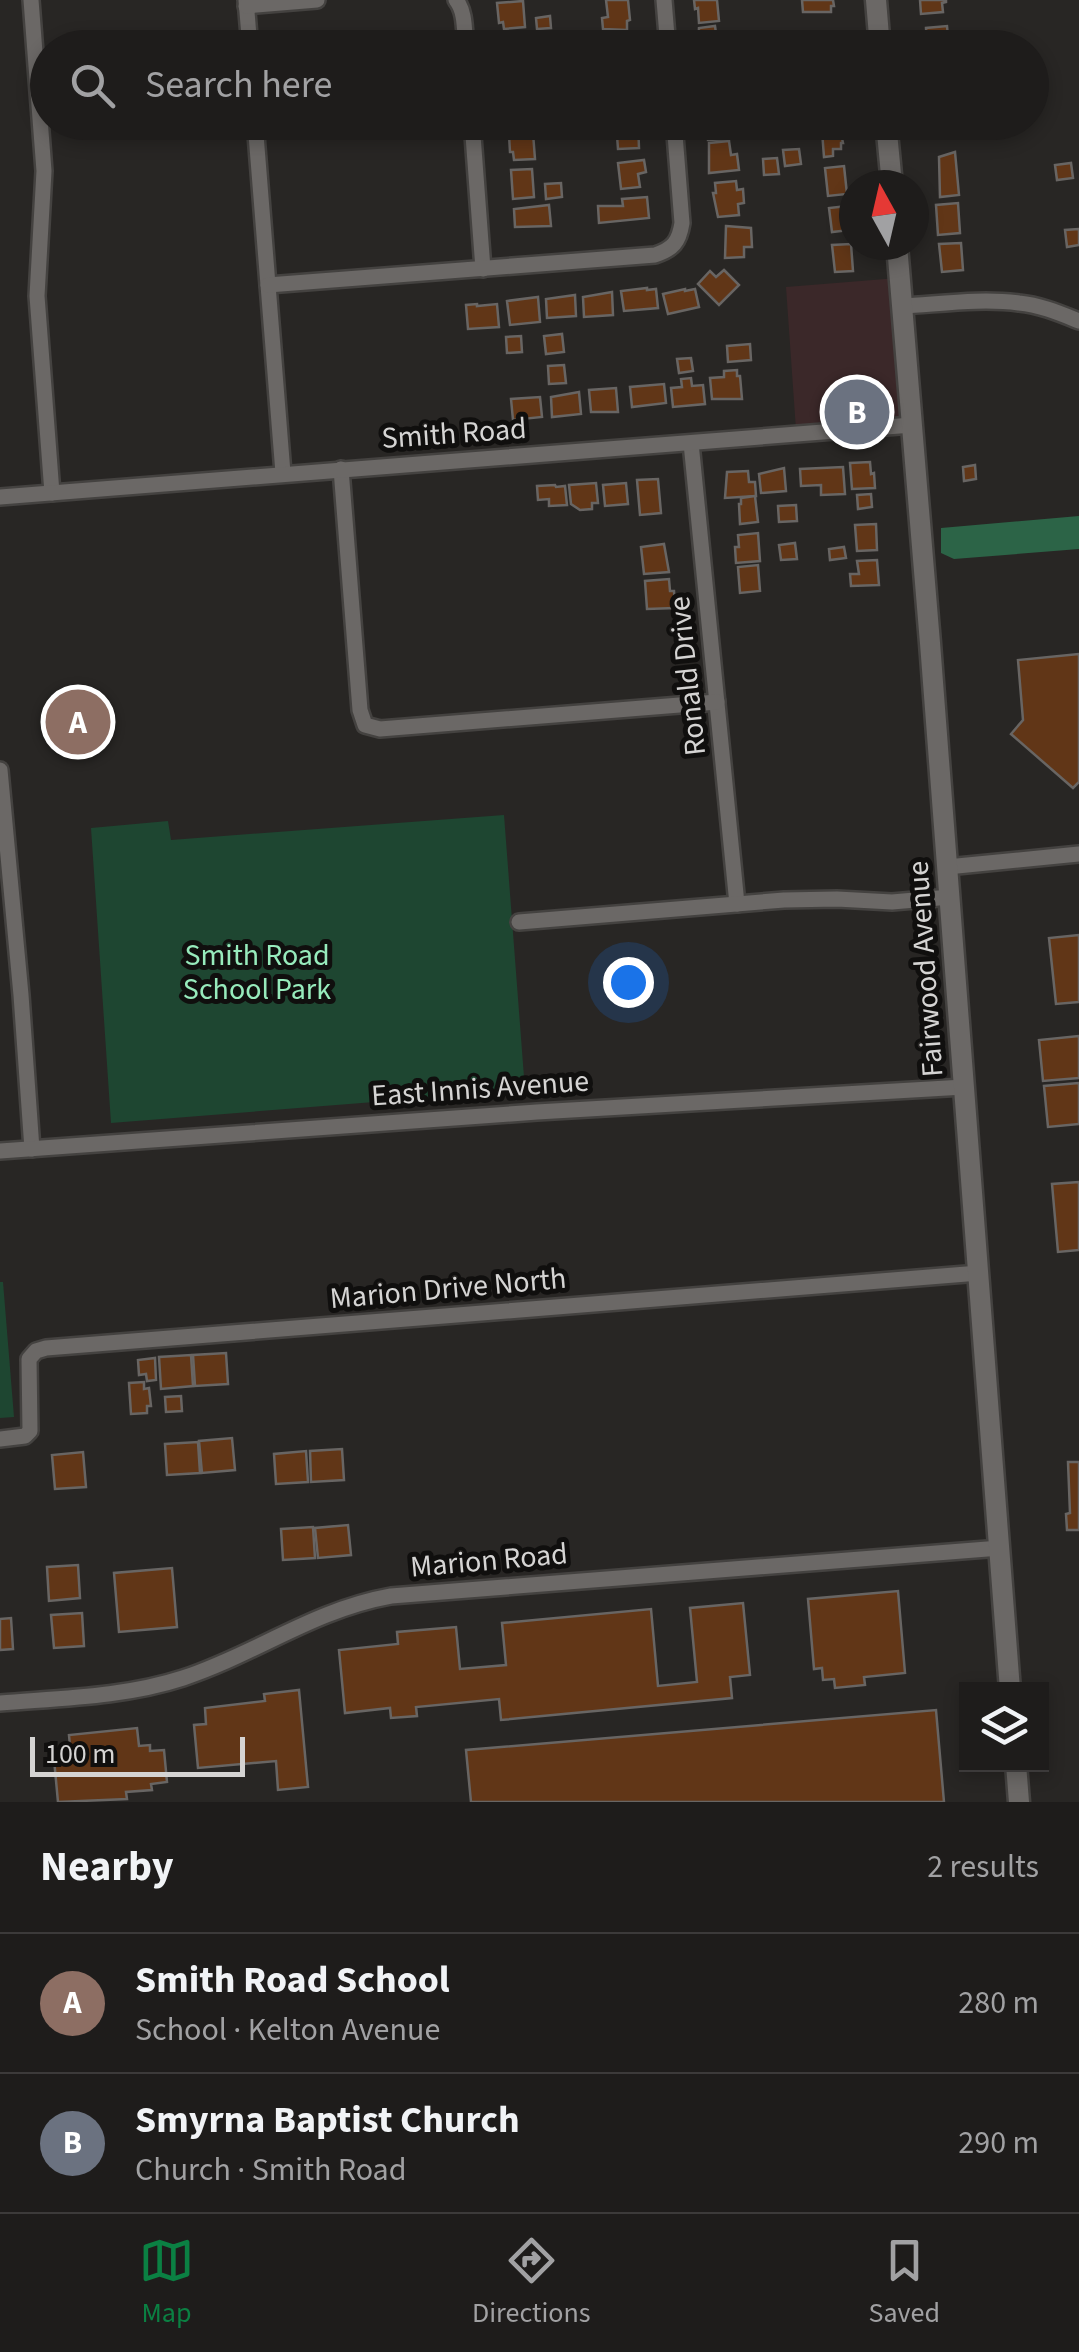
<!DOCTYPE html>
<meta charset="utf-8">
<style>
body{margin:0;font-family:"Source Sans 3",sans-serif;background:#262524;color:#f1f3f6}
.controls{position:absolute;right:30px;bottom:30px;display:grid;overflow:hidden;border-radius:0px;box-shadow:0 5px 15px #0003}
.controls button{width:90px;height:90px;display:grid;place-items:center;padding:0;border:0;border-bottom:2px solid #3c3a3a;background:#1e1c1b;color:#f1f3f6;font:50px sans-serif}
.compass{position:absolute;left:839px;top:170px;width:90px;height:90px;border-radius:50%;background:#1e1c1b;box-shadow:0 5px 15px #0003;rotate:352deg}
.scale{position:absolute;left:30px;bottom:25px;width:215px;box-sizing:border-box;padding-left:10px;border:5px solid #d5d4d3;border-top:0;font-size:28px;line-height:35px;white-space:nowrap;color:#d5d4d3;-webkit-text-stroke:8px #100f0e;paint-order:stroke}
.you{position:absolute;left:628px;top:982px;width:35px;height:35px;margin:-25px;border:8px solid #fff;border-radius:50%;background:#1a73e8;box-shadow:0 0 0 15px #1a73e833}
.badge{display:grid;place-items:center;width:65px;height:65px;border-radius:50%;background:#0b8043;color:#fff;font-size:32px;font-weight:700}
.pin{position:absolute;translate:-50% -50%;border:5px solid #fff;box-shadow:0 2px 10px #0006}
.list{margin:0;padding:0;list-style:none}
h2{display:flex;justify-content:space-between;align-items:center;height:130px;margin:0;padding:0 40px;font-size:42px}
h2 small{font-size:32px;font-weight:400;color:#a1a1a3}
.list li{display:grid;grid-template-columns:65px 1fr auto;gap:30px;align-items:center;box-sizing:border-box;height:140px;padding:0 40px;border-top:2px solid #3c3a3a}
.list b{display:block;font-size:38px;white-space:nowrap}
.list p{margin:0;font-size:32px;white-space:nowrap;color:#a1a1a3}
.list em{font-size:32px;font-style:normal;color:#a1a1a3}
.icon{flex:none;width:55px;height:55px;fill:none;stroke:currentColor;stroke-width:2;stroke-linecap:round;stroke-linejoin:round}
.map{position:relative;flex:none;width:1079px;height:1802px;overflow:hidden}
.search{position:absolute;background:#1e1c1b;box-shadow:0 5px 15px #0003;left:30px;right:30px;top:30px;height:110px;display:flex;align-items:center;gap:25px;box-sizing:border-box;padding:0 35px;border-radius:55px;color:#a1a1a3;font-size:38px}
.sheet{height:410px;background:#1e1c1b}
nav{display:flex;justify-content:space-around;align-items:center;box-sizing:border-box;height:140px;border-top:2px solid #3c3a3a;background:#1e1c1b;font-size:28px;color:#a1a1a3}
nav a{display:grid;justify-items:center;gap:5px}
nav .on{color:#0b8043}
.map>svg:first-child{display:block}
</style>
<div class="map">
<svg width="1079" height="1802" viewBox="0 0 1079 1802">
<rect width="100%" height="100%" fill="#282624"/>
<!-- commercial -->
<path fill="#3b2829" d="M898 278 910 421 796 430 786 287Z"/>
<!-- green -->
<g fill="#1e4631">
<path d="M504 815 525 1090 111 1123 91 828 168 821 171 840Z"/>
<path d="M0 1282H3L14 1417 0 1418Z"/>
</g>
<!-- forest -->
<path fill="#2c6447" d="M1079 516V549L954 559 941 553V528Z"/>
<!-- building -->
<g fill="#613617" stroke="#686563" stroke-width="2.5">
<path d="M606 0H628L630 20 627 21V30L603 29 602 18 608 17Z"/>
<path d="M694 0H717L719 21 699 23 698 8 695 9Z"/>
<path d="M802 0H833L834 6H831V12H803Z"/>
<path d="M920 0H946V2L942 3 943 12 921 14Z"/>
<path d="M523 1 525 27 504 29 503 22 499 23 497 3Z"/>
<path d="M550 16 551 28 537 29 536 18Z"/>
<path d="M715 26 718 48H698L699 28Z"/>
<path d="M947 26 949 48H927L926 28Z"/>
<path d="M528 33 530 48H501L500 35Z"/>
<path d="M633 35 634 48H609L614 47 613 37Z"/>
<path d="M506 122H535V127L506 129Z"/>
<path d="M616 122H638L639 148 618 149Z"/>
<path d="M704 122H732L728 123 729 139 708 140 707 126 704 127Z"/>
<path d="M840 129 843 143H841V149H833V156L824 157 822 131Z"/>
<path d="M533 133 535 159 514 160 513 152H510L509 135Z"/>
<path d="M729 141 731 155 737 154 739 170 709 173V143Z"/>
<path d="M799 149 801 164 785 166 783 150Z"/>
<path d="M955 152 959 195 940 197 939 157Z"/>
<path d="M777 158 779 174 764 175 763 159Z"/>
<path d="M644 160 646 172 638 174 640 187 621 189 618 163Z"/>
<path d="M1071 163 1073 178 1057 180 1055 165Z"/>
<path d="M844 166 847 194 828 196 825 168Z"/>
<path d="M532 169 534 197 513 199 511 170Z"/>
<path d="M736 181 737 190 743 189 744 203 738 204 739 215 718 217 713 193H716L715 183Z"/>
<path d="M561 183 562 197 546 199 545 184Z"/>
<path d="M647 197 649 218 599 223 598 206H623L622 199Z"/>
<path d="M958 203 960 233 938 235 936 205Z"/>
<path d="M549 205 551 226 515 227 514 209Z"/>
<path d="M848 206 850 230 832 232 829 208Z"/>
<path d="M726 226 751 228 752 247H744V257L725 258Z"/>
<path d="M1079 229V245L1067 247 1065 230Z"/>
<path d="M961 243 963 270 942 272 939 244Z"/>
<path d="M851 244 853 271 835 272 832 245Z"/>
<path d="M724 270 739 285 719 305 698 284 710 271 716 277Z"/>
<path d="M647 288V290L656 289 658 308 624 311 621 291Z"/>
<path d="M685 289V291L695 289 699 307 668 314 663 294Z"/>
<path d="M612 292 613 315 584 317 583 297Z"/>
<path d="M575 295 576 316 547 318 546 299Z"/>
<path d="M538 297 540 322 510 325 507 301Z"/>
<path d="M477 304V306L497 304 499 327 468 329 466 305Z"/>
<path d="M562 334 564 352 546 354 544 336Z"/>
<path d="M521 336 522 352 507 353 506 337Z"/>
<path d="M750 344 751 360 728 362 727 346Z"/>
<path d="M691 358 693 371 679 373 677 359Z"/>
<path d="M564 365 566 383 549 384 548 366Z"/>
<path d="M737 370V376H740L742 399H712L710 378 724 377V371Z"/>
<path d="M691 378 692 386 703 385 705 404 673 407 671 388 682 387 681 379Z"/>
<path d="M664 384 666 403 632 407 630 387Z"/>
<path d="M616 388 618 412H591L589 390Z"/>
<path d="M579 392 581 414 552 417 551 397Z"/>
<path d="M540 397 542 417 513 420 511 399Z"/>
<path d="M870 462 871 474 874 473 875 488 852 489 850 463Z"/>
<path d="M975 465 976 479 964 481 963 467Z"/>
<path d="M843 467 845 494 821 495V485L801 486 800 469Z"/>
<path d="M784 468 786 491 761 493 759 474Z"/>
<path d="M748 471 749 482H755L756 496 725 498 727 472Z"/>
<path d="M658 479 661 513 640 515 637 480Z"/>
<path d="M596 483 598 503H592V509L580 510 571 504 569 485Z"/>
<path d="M626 483 628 504 605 506 603 485Z"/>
<path d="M555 485 556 487 565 486 567 505 549 506V499L538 500 537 486Z"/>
<path d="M871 494 872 507 858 509 857 495Z"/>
<path d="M755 496 758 522 740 524 739 504H741V498Z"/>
<path d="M796 505 797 521 779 522 778 506Z"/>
<path d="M876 524 877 550 857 551 855 525Z"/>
<path d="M758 533 760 561 736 563 735 547H739L738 535Z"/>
<path d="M795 543 797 559 781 560 779 545Z"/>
<path d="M664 544 669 572 644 574 641 547Z"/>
<path d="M844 547 846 558 830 560 829 549Z"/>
<path d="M877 560 879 585 851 586 850 574H859L857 561Z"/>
<path d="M758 565 760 591 740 593 738 567Z"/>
<path d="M669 579 670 591H674L675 608 647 609 645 581Z"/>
<path d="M1079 654V782L1073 788 1011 734 1023 720 1018 660Z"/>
<path d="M1079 935V1002L1056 1004 1049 938Z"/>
<path d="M1079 1036V1078L1043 1081 1039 1040Z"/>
<path d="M1079 1083V1124L1048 1127 1044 1086Z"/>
<path d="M1079 1182V1250L1058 1252 1052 1184Z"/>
<path d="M226 1353 228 1384 195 1386 193 1355Z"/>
<path d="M191 1355 193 1386 161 1389 159 1357Z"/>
<path d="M155 1358 156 1380 147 1381 146 1374 139 1375 138 1360Z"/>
<path d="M144 1382V1389L149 1388 151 1406H147V1413L131 1414 129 1383Z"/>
<path d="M181 1396 182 1411 166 1412 165 1397Z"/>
<path d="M232 1438 235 1470 202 1473 199 1441Z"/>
<path d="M198 1442 200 1473 167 1475 165 1444Z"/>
<path d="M342 1449 344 1480 311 1482 310 1451Z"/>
<path d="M306 1451 308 1482 276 1484 274 1454Z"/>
<path d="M83 1452 86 1487 55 1489 52 1455Z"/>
<path d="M1068 1462H1079V1530H1067L1066 1514 1070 1513Z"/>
<path d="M348 1525 351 1555 318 1558 315 1528Z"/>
<path d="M313 1527 315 1558 283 1560 281 1529Z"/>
<path d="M78 1565 80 1598 49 1601 47 1567Z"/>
<path d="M172 1568 177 1627 119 1632 114 1573Z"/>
<path d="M898 1591 905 1673 864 1677 865 1685 835 1688 834 1679 823 1680 822 1668 814 1669 808 1599Z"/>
<path d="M743 1603 750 1675 730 1677 732 1698 501 1720 499 1699 416 1707 417 1716 391 1718 390 1708 345 1713 339 1650 398 1644 397 1632 456 1627 460 1669 506 1665 502 1623 651 1609 658 1686 697 1682 690 1608Z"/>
<path d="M82 1613 84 1646 54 1648 51 1615Z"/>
<path d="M11 1618 13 1649 0 1650V1619Z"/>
<path d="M299 1690 308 1787 278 1790 276 1761 198 1768 194 1725 206 1724 205 1708 265 1701 264 1694Z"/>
<path d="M936 1710 944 1802H471L466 1750Z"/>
<path d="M137 1728 139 1746 150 1745V1751L164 1750 167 1782 151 1784 152 1790 126 1792 127 1799 58 1802 54 1759 71 1757 69 1735Z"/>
</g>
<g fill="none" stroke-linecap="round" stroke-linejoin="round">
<defs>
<g id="minor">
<path d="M31 0 44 171 37 296 52 493"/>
<path d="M246 0 250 48"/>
<path d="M456 0C466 12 464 32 466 48"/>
<path d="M664 0 668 48"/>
<path d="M246 6 317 0"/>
<path d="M255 122 283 473"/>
<path d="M472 122 483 269"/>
<path d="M268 285 655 255C673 249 679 242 682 223L674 122"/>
<path d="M902 306C940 304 981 298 1019 303 1040 305 1059 313 1079 321"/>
<path d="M691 443 737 904"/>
<path d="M341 469 360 710 365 725 380 729 717 702"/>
<path d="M0 497 912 425"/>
<path d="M0 770 21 995 32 1149"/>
<path d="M947 867 1079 854"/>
<path d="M519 922 784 900 837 899 892 902 950 897"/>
<path d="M0 1151 537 1112 964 1087"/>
<path d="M0 1439 25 1436 30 1431 29 1359 36 1351 46 1348 979 1273"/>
<path d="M0 1703C61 1698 125 1697 183 1678 256 1654 313 1610 391 1596L1000 1548"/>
</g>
<g id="tertiary">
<path d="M876 0 880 48"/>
<path d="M886 122 892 185"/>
<path d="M897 245 930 643 1010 1690"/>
<path d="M1016 1764 1019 1802"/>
</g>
</defs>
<!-- minor casing -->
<use href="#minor" stroke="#444240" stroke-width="20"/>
<!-- tertiary casing -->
<use href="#tertiary" stroke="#444240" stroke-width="25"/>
<!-- minor -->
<use href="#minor" stroke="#6b6866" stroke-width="15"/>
<!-- tertiary -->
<use href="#tertiary" stroke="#6b6866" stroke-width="20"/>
</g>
<g text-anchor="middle" stroke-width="10" stroke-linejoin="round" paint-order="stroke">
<!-- street labels -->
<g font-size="30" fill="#d5d4d3" stroke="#100f0e">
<text transform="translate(454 433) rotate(-4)" y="10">Smith Road</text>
<text transform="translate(687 676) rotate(-96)" y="10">Ronald Drive</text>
<text transform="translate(925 969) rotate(-94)" y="10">Fairwood Avenue</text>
<text transform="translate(480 1088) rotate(-4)" y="10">East Innis Avenue</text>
<text transform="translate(448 1288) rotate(-5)" y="10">Marion Drive North</text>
<text transform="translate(489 1560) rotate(-5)" y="10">Marion Road</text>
</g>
<!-- park labels -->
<g font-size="30" fill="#97ebbc" stroke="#100f0e">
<text x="257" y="965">Smith Road<tspan x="257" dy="34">School Park</tspan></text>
</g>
</g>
</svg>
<div class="controls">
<button><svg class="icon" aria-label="layers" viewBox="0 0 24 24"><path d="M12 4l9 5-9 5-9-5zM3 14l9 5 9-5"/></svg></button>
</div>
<svg class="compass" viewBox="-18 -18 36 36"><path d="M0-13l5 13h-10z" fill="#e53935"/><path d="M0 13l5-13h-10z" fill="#a1a1a3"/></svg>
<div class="scale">100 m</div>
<div class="you"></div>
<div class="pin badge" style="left:78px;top:722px;background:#8d6e63">A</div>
<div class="pin badge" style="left:857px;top:412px;background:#6b7280">B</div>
<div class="search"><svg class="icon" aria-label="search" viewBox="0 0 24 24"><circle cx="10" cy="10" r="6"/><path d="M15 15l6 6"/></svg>Search here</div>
</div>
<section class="sheet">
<h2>Nearby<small>2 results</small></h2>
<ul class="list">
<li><span class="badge" style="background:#8d6e63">A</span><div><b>Smith Road School</b><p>School · Kelton Avenue</p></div><em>280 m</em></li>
<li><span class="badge" style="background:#6b7280">B</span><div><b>Smyrna Baptist Church</b><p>Church · Smith Road</p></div><em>290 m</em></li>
</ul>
</section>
<nav>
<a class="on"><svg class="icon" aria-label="map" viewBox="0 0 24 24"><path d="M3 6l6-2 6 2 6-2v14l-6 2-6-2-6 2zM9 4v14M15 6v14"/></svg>Map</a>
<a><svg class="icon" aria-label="directions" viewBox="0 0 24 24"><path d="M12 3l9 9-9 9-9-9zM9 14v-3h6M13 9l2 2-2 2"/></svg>Directions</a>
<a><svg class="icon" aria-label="saved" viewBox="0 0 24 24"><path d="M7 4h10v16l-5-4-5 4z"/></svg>Saved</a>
</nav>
